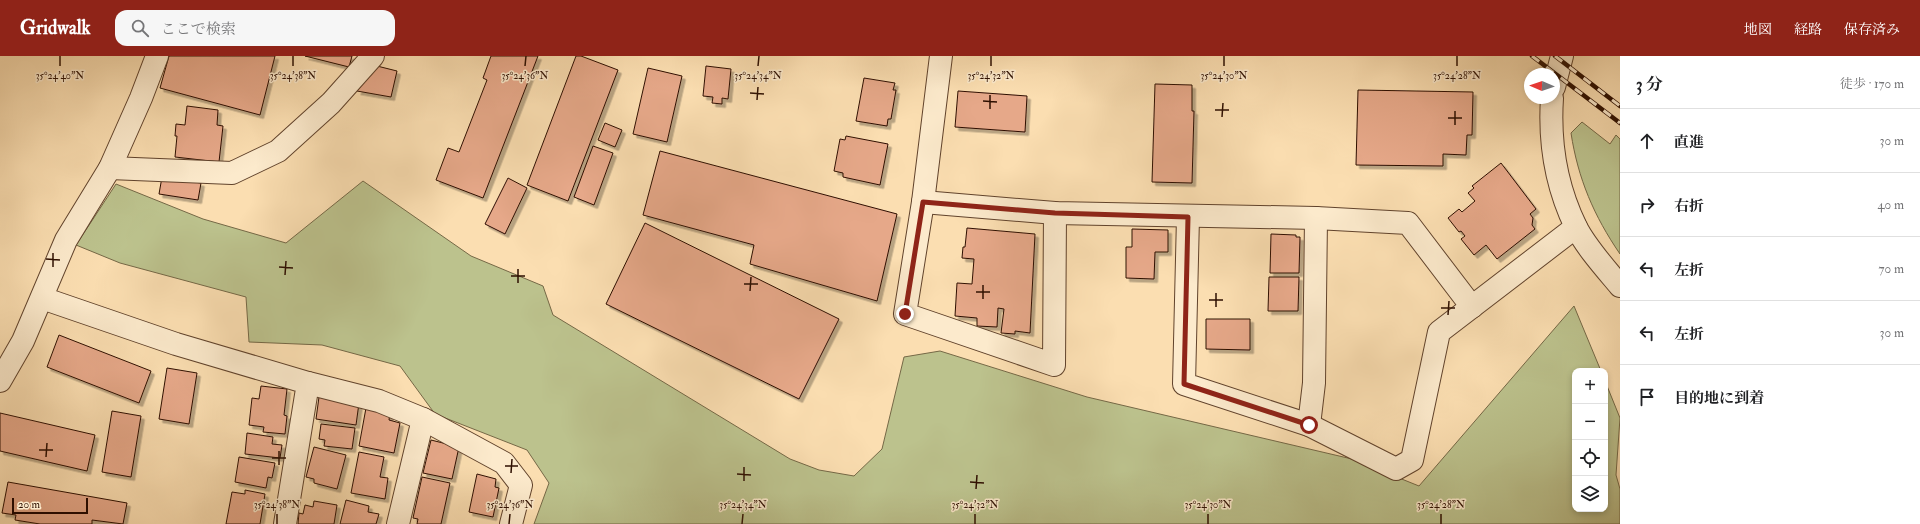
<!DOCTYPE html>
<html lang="ja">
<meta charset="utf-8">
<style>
body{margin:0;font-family:"IM FELL Double Pica","Noto Serif JP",serif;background:#f6f6f6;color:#202124}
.controls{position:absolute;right:12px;bottom:12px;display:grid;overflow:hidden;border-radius:8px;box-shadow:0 2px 6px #0003}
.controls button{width:36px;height:36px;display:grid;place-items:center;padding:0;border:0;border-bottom:1px solid #e0e0e0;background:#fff;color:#202124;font:20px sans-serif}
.compass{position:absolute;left:1524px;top:12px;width:36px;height:36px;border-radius:50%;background:#fff;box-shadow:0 2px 6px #0003;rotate:272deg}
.scale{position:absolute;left:12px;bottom:10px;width:76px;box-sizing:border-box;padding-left:4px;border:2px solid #2e0f00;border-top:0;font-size:11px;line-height:14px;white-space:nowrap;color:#2e0f00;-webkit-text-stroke:3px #fceacc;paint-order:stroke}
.stop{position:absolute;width:12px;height:12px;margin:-9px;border:3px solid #8f2418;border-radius:50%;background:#fff}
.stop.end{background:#8f2418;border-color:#fff;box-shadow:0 1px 4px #0008}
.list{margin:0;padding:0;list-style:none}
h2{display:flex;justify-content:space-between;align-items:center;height:52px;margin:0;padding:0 16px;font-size:17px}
h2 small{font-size:13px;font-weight:400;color:#757577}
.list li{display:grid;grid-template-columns:26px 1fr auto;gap:12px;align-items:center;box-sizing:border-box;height:64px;padding:0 16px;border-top:1px solid #e0e0e0}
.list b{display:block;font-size:15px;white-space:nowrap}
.list em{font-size:13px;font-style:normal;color:#757577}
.icon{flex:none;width:22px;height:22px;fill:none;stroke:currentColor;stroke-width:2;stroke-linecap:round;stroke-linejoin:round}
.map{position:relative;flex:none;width:1620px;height:468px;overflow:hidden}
header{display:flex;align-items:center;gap:24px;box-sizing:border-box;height:56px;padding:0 20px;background:#8f2418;color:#fff}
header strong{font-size:19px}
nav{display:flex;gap:22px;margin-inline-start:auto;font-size:14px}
.search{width:280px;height:36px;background:#f6f6f6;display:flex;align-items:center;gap:10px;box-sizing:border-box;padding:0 14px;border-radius:12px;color:#757577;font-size:15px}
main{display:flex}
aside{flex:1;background:#fff}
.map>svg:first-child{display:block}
</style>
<header>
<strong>Gridwalk</strong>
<div class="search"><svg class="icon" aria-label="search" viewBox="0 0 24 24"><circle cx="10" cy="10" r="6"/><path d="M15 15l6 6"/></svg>ここで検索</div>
<nav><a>地図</a><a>経路</a><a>保存済み</a></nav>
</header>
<main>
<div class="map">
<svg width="1620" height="468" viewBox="0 0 1620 468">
<defs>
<filter id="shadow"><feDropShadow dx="3.5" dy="3.5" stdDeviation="0" flood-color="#0004"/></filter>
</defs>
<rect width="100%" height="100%" fill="#fbdeb1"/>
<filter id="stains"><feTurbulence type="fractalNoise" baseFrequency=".005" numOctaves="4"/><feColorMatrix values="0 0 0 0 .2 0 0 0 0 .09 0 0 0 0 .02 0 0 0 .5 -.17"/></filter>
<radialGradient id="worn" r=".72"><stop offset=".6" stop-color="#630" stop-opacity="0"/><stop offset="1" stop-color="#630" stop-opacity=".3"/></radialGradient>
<!-- green -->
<g fill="#bcc28d" stroke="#756846">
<path d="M1582 66 1610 88 1616 79 1620 83V198C1594 160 1578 123 1571 77Z"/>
<path d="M363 125 471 200 543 230 553 259 790 403 819 414 854 420 882 393 904 301 940 295 1087 341 1352 403 1419 430 1574 250 1601 315H1575V453H1605V325L1620 362 1616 419 1620 433V468H534L549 427 527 394 435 358 400 310 322 289 249 286 246 241 120 207 76 189 116 128 203 163 286 187Z"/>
</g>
<!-- building -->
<g fill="#e6a889" stroke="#2e0f00" filter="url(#shadow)">
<path d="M169 0H275L260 59 160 32Z"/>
<path d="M305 0H352L349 11Z"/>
<path d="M491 0H538L483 142 436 124 448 92 459 96 487 24 483 22Z"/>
<path d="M576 0H581L618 14 568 145 527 129Z"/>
<path d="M377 10 397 15 391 41 357 35Z"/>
<path d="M706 10 731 13 728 43 722 42V48L712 47 713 41 703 40Z"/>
<path d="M648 12 682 20 667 86 633 78Z"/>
<path d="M864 22 895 27 893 34H896L891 63H888L887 70 856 65Z"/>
<path d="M1155 28 1192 29V55H1194L1192 127 1152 126Z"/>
<path d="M1358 34 1473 36 1472 79H1467L1466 99 1443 98V110L1356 109Z"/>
<path d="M958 35 1027 40 1025 76 955 71Z"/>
<path d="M187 50 218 54 217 69 223 70 219 106 175 101 177 80H175L176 68 185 69Z"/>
<path d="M605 67 622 74 615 91 598 84Z"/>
<path d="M846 80 888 88 880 129 843 121V117L834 115 840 83 845 84Z"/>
<path d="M593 90 613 97 594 149 574 141Z"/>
<path d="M660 95 897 158 877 245 750 208 754 189 643 159Z"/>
<path d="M1501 107 1536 153 1530 158 1533 162 1532 169 1535 173 1497 203 1486 189 1474 199 1461 183 1465 180 1461 175 1459 176 1448 162 1459 153 1462 156 1475 145 1468 137 1474 132 1472 130Z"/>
<path d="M162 121 201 127 198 144 159 138Z"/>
<path d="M508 122 527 132 505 178 485 168Z"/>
<path d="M645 167 839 263 799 343 606 248Z"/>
<path d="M967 172 1035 178 1030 277 1015 275V278L1001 277 1004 253 998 252 997 271 977 270V262L955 260 957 227 972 228 974 203 962 202 963 191H965Z"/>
<path d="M1132 173 1168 174V196H1155L1154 223 1126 222V191H1132Z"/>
<path d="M1271 178 1296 179V181H1300L1299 217H1270Z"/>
<path d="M1269 221H1299L1298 255H1268Z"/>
<path d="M1206 263H1250V294L1206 293Z"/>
<path d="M59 279 151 315 139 347 47 311Z"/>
<path d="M167 312 197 317 189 368 159 363Z"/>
<path d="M261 330 287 333 284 359 287 360 285 378 263 376 264 371 249 369 252 342 259 343Z"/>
<path d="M319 341 359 347 356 369 316 363Z"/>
<path d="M366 352 390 357 389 364 400 367 394 397 359 390Z"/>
<path d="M112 355 141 360 131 421 102 416Z"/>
<path d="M0 357 95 379 87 415 0 395Z"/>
<path d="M321 368 355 372 352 393 324 390 325 384 319 383Z"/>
<path d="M247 377 273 381 272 388 282 389 280 402 245 398Z"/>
<path d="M431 384 459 391 452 423 423 417Z"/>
<path d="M314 391 346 399 337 433 314 427V423L306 421Z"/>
<path d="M359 396 384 401 380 421 388 422 385 443 351 437Z"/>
<path d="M239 401 275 407 272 422 268 421 266 432 235 426Z"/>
<path d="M477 418 496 423 495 431 499 432 493 461 469 456Z"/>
<path d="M422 421 450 427 441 468H417L418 463 413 462Z"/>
<path d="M8 426 127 447 123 468 92 464V468H40L15 464 16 459 2 457Z"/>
<path d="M245 434 265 438 260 468H226L232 436 245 438Z"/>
<path d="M346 444 369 450 368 456 379 458 376 468H340Z"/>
<path d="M314 445 337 449 334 468H298L299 457 303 458 305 449 313 451Z"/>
</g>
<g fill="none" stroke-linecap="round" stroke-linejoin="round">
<defs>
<g id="minor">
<path d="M941 0 923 146 905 258 1054 309 1055 157"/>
<path d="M1554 31 1562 0"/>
<path d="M1552 42C1549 87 1556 130 1576 171 1586 191 1605 212 1620 230"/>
<path d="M110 112 232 117 278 95 331 47 373 0"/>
<path d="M923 146 1055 157 1316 162 1408 167 1472 251"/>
<path d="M1188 161 1184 328 1309 369 1396 413 1412 404 1439 276 1576 171"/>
<path d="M42 242 176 288 308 327 285 468"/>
<path d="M0 325 23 285 66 184 110 112 141 42 157 0"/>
<path d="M308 327 379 345 423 363 504 407 521 429 511 468"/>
<path d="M1309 369 1314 327 1316 162"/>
<path d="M398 468 423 363"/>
</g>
</defs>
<!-- minor casing -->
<use href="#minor" stroke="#61432c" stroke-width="24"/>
<!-- minor -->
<use href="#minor" stroke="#fceacc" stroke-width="22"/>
<defs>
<g id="rail">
<path d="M1532 0 1620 67"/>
<path d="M1555 0 1620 50"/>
</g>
</defs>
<!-- rail casing -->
<use href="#rail" stroke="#2e0f00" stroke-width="4.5"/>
<!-- rail -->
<use href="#rail" stroke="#fceacc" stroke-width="3" stroke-dasharray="9" stroke-linecap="butt"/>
</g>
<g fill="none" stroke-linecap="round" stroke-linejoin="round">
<!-- route -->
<path stroke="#8f2418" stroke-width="5" d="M905 258 923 146 1055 157 1188 161 1184 328 1309 369"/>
</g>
<!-- ticks -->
<path fill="none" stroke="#2e0f00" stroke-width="1.5" d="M60 10V0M293 10V0M525 10 526 0M758 10 759 0M991 10V0M1224 10V0M1457 10V0M750 37 764 38M757 44 758 31M983 45 997 46M990 53V39M1215 54H1229M1222 61 1223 47M1448 62H1462M1455 69V55M46 203 60 204M53 211V197M279 211 293 212M285 219 286 205M511 220H525M518 227V213M744 228H758M750 235 751 221M976 236H990M983 243V229M1209 244H1223M1216 251V237M1441 252H1455M1448 259 1449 245M39 394H53M46 401 47 387M272 402H286M279 409V395M505 410H518M511 417 512 403M737 418 751 419M744 425V411M970 426 984 427M976 433 977 419M277 468V458M509 468 510 458M742 468 743 458M975 468V458M1208 468V458M1441 468V458"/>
<g font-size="10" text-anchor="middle" fill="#2e0f00" stroke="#fceacc" stroke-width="3" stroke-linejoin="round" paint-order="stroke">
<text x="60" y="23">35°24'40"N</text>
<text x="293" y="23">35°24'38"N</text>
<text x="525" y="23">35°24'36"N</text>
<text x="758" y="23">35°24'34"N</text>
<text x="991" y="23">35°24'32"N</text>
<text x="1224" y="23">35°24'30"N</text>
<text x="1457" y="23">35°24'28"N</text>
<text x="277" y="452">35°24'38"N</text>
<text x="510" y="452">35°24'36"N</text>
<text x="743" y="452">35°24'34"N</text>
<text x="975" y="452">35°24'32"N</text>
<text x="1208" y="452">35°24'30"N</text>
<text x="1441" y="452">35°24'28"N</text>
</g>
<rect width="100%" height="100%" filter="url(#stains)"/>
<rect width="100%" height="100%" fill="url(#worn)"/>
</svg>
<div class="controls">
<button>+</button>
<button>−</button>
<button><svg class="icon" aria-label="locate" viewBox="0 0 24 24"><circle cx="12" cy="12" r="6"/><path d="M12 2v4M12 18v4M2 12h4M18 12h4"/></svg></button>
<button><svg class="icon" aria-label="layers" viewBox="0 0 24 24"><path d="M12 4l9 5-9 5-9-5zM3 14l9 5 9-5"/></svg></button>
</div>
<svg class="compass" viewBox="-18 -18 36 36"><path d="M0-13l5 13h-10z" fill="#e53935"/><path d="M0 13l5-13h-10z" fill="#757577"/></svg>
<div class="scale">20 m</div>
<div class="stop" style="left:1309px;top:369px"></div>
<div class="stop end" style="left:905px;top:258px"></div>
</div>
<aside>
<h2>3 分<small>徒歩 · 170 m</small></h2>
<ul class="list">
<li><svg class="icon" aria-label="ahead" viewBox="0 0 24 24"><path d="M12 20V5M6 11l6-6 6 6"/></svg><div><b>直進</b></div><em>30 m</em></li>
<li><svg class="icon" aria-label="right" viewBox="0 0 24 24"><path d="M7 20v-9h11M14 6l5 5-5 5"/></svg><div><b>右折</b></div><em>40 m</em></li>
<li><svg class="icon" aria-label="left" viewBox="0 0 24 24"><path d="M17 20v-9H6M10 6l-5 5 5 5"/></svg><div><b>左折</b></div><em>70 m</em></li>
<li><svg class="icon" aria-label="left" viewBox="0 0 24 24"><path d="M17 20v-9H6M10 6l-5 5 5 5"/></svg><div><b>左折</b></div><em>30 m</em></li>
<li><svg class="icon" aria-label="arrive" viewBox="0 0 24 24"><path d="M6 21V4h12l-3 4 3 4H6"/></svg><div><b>目的地に到着</b></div></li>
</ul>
</aside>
</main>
